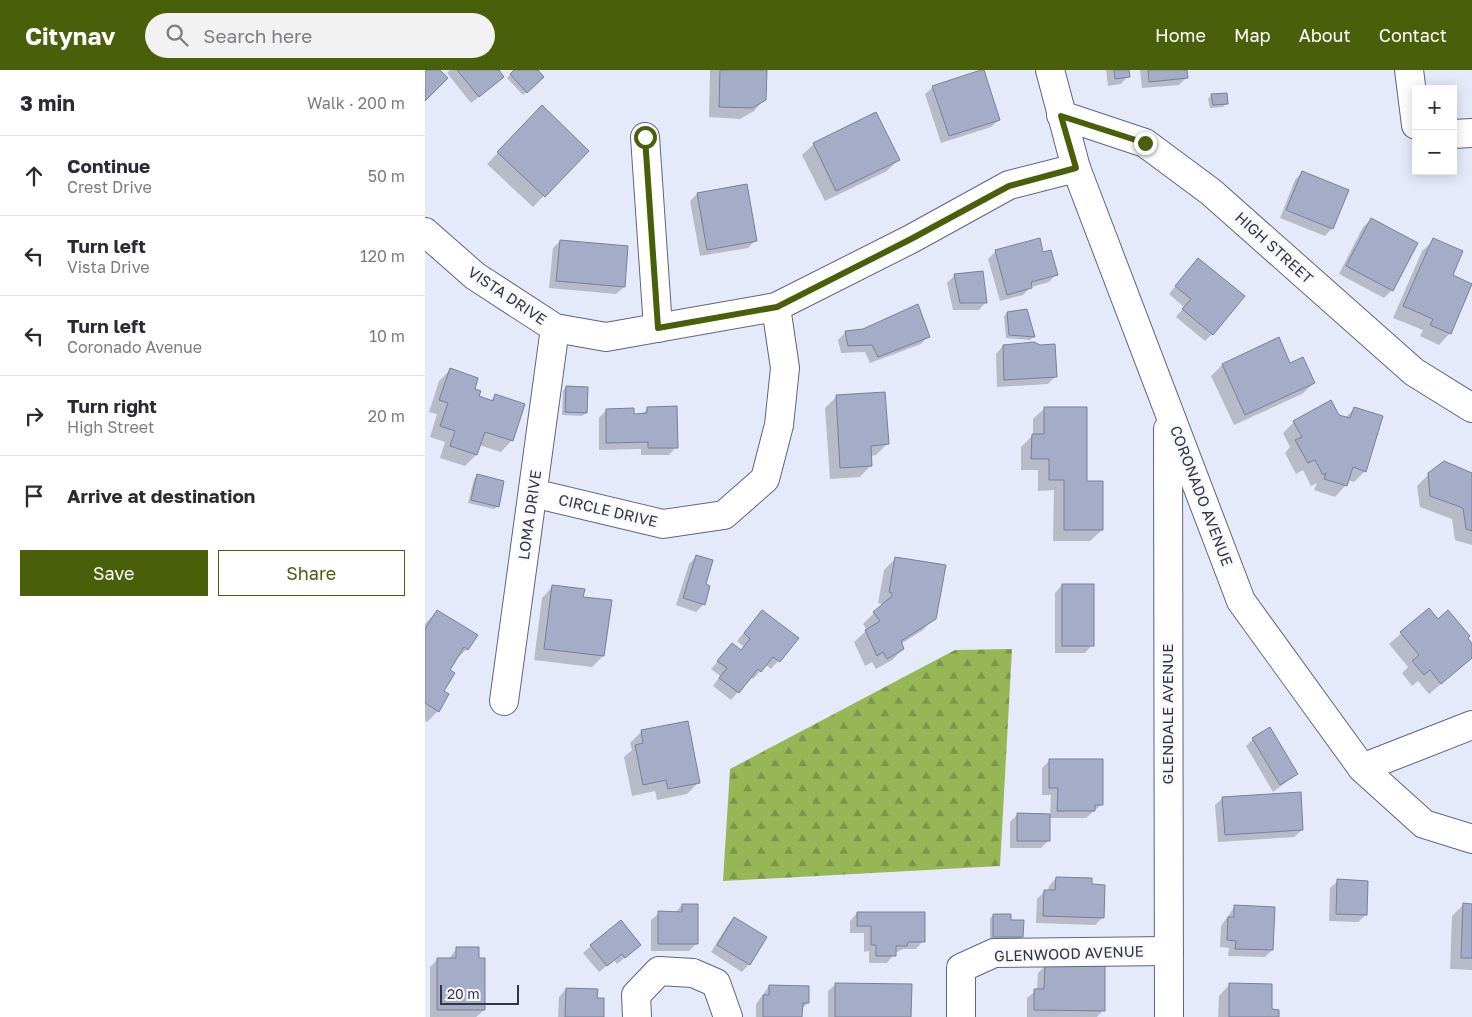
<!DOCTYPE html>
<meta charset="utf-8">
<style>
body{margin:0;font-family:"Golos Text",sans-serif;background:#f2f2f3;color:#2b2b33}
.controls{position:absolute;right:15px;top:15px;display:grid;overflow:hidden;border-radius:0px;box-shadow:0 2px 12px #0003}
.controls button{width:45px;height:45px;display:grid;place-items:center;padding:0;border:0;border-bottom:1px solid #e1e1e2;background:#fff;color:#2b2b33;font:25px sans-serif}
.scale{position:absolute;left:15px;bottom:12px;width:79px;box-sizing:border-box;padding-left:5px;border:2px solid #333641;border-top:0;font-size:14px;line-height:18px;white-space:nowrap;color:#333641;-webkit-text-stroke:4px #f6f8fd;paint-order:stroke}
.stop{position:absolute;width:15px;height:15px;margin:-11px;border:4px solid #495f09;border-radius:50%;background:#fff}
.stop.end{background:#495f09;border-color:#fff;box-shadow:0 1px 5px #0008}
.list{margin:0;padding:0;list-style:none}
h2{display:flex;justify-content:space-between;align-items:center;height:65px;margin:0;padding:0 20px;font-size:21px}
h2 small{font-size:16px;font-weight:400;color:#7c7c81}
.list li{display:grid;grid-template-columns:32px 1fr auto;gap:15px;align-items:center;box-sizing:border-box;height:80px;padding:0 20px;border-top:1px solid #e1e1e2}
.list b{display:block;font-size:19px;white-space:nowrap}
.list p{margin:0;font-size:16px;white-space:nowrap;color:#7c7c81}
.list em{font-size:16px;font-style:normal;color:#7c7c81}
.actions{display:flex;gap:10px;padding:15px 20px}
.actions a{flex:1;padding:11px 0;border:1px solid #495f09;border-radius:0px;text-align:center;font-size:18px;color:#495f09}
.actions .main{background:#495f09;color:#fff}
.icon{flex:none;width:28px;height:28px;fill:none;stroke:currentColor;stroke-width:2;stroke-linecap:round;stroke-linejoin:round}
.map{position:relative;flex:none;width:1047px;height:947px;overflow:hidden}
header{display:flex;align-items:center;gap:30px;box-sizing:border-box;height:70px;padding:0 25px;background:#495f09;color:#fff}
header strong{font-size:24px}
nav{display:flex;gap:28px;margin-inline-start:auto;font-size:18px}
.search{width:350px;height:45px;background:#f2f2f3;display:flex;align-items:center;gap:12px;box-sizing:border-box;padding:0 18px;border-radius:28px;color:#7c7c81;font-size:19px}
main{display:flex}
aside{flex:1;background:#fff}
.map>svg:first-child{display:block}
</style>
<header>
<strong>Citynav</strong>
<div class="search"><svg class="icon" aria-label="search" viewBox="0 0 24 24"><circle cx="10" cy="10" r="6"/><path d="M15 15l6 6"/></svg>Search here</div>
<nav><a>Home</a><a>Map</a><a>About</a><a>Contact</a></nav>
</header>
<main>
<aside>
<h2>3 min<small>Walk · 200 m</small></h2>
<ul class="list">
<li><svg class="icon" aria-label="ahead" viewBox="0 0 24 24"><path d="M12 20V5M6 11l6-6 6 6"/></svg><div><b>Continue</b><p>Crest Drive</p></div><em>50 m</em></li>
<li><svg class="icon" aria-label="left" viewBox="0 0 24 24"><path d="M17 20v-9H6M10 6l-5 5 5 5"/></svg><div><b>Turn left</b><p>Vista Drive</p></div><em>120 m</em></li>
<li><svg class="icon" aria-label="left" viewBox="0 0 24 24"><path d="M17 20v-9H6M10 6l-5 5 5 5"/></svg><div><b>Turn left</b><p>Coronado Avenue</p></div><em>10 m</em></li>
<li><svg class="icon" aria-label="right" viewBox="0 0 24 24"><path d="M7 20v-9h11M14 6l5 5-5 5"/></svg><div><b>Turn right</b><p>High Street</p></div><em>20 m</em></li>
<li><svg class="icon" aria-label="arrive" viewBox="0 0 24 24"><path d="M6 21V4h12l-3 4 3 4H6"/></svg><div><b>Arrive at destination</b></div></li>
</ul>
<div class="actions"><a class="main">Save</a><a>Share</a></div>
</aside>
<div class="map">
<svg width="1047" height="947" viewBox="0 0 1047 947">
<defs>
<pattern id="forest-firs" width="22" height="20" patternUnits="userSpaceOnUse" patternTransform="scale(1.25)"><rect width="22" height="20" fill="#97b655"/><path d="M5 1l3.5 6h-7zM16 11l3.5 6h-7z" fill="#7c9548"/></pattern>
</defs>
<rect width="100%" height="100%" fill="#e5eafb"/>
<!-- forest -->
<path fill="url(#forest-firs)" d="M587 579 575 796 298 811 305 699 530 580Z"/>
<!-- shadow -->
<g fill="#0003">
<path d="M25 0H72L70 14 46 33 22 3Z"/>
<path d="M90 0H111L118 7 98 25 82 8Z"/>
<path d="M285 0H342L340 29 329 41 315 49 284 47Z"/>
<path d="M681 0H703V6L696 14 683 16Z"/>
<path d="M715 0H761L762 7 754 15 717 18Z"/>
<path d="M508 17 574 50 566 57 516 73 500 24Z"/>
<path d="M787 25 802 33 798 37 785 38 783 29Z"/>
<path d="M106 48 162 81 108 137 62 94Z"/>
<path d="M389 74 473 90 462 101 400 131 377 85Z"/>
<path d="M877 102 907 158 900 166 855 148 870 110Z"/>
<path d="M272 124 331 170 323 178 275 186 265 131Z"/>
<path d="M946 150 967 220 959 228 914 204 938 157Z"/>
<path d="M614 169 618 183 631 204 624 212 606 217 598 225 575 231 563 189 570 182Z"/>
<path d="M1009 170 1026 206 1025 263 1014 275 995 266 998 260 968 248 997 181Z"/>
<path d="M135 171 199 217 191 224 124 218 128 178Z"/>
<path d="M766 197 787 264 780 271 751 247 759 237 744 224Z"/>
<path d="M530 205 561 232 554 240H528L522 213Z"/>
<path d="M582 243 609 267 605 270 581 268 579 246Z"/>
<path d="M438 260 503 266 496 274 445 293 440 282 416 283 413 270 421 262Z"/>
<path d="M578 276 631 306 623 314 572 317 571 284Z"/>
<path d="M797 295H864L889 313 877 324 809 355 786 306Z"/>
<path d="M25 300 48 320 52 327 65 331 70 326 87 370 76 382 54 375 51 385 40 396 15 388 20 372 5 367 12 344 4 342 14 311Z"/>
<path d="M141 317 161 343 157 346 137 345 138 321Z"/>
<path d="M411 327 462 374 451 385 446 386V395L435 407 405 409 400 338Z"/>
<path d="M223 338 251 377 244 385H216V379L174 380V348L181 340 216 345Z"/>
<path d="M620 338 660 412 677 460 665 471H628L629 420 613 421V400H596V377L608 365V349Z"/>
<path d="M929 339 940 401 929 412 923 410 921 415 910 427 889 420 892 413 886 416 878 400 871 404 860 383 865 377 858 363 869 352 914 346 920 348Z"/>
<path d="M1004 404H1047V475L1030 470 1027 449 995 437 992 416Z"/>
<path d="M52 406 73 436 69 439 43 433 49 409Z"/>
<path d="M271 487 279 515V534L271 542 251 535 264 494Z"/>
<path d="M470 489 509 548 498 560 476 574 478 579 467 590 451 599 447 592 440 596 429 572 442 560 438 554 456 536 457 534 453 533 459 500Z"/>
<path d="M637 515 667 575 660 583H630V523Z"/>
<path d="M128 516 157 528 178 586 167 597 109 590 117 528Z"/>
<path d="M1004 540 1012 550 1041 568 1047 588 1004 624 993 611 987 616 977 603 983 597 964 574Z"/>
<path d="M12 541 42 579 30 590 23 600 13 641 2 652 0 651V554Z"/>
<path d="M337 541 372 569 346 599 341 595 328 609 326 607 306 630 288 616 295 606 286 599 307 575 315 581 319 577 312 571Z"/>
<path d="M217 661 274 712 262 724 232 730 230 721 207 726 199 687 207 680 205 673Z"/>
<path d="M828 669 872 704 848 722 821 676Z"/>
<path d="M625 690 677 734 661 748H624L623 771 616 778H585V752L593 744 625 745 626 725H617V698Z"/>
<path d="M798 728 877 760 869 767 793 772 790 735Z"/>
<path d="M631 808 665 816 678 847 670 855 611 853 612 829 620 821H623L624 816Z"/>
<path d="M913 811 941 845 933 852 904 851 905 818Z"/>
<path d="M257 835 272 873 264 881H226V850L234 843H250Z"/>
<path d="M1038 835H1047V900L1025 899 1027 846Z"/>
<path d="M810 836 847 880 840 887 803 886 804 878 795 877 796 856Z"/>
<path d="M432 843 498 871 491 879H478L470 883 462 893H444V881L439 882V863H425V851Z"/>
<path d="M569 845 585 851 597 867 593 870H565V848Z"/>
<path d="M309 848 324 894 317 902 286 882 302 856Z"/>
<path d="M215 875 192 894 189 890 174 902 158 883 166 876Z"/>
<path d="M32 878 59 940 51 947H5V897L13 889H24Z"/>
<path d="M620 896 678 940 672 947H602V928L612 920 613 903Z"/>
<path d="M411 914 485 947H403V921Z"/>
<path d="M805 914 853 947H793L794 926Z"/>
<path d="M344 916 383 933 376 939V947H331V934Z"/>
<path d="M141 919 171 929 177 947H133L134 927Z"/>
</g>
<!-- building -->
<g fill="#a4acc7" stroke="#788099">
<path d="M0 0H15L23 8 0 31Z"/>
<path d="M32 0H74L79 7 54 27Z"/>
<path d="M89 0H113L119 7 102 23 85 4Z"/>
<path d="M295 0H342L341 30 327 38 294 37Z"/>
<path d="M556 0H559L575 50 524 66 507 16Z"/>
<path d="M689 0H704L705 7 690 9Z"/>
<path d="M723 0H762L763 8 724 12Z"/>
<path d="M802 23 803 34 788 35 786 24Z"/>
<path d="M117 35 164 81 120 127 72 82Z"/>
<path d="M451 42 475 90 411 121 388 73Z"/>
<path d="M877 101 924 120 908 159 861 140Z"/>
<path d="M322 114 332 171 282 180 272 123Z"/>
<path d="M946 148 993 173 968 221 921 196Z"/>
<path d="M615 168 618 182 626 180 633 205 606 212 607 218 582 225 570 180Z"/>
<path d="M1008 168 1038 181 1028 205 1047 214 1026 264 1005 255 1008 249 978 236Z"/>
<path d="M135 170 203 176 200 217 131 211Z"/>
<path d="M773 188 820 226 788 265 757 239 766 229 750 216Z"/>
<path d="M558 201 562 233H535L529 204Z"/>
<path d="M493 234 505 267 453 287 447 275 423 276 420 261 438 259Z"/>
<path d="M602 239 610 267 584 265 582 242Z"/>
<path d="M854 267 865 293 878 287 890 313 820 345 797 294Z"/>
<path d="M609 272 615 275 630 274 632 307 579 310 578 275Z"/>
<path d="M25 298 53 308 50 319 56 321 54 326 68 331 70 324 100 334 88 371 60 362 52 385 25 376 30 361 15 356 23 333 14 330Z"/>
<path d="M141 316 163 317 162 343 140 342Z"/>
<path d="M460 322 464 374 446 376 447 396 415 398 411 325Z"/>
<path d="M906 330 914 345 925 348 929 337 958 346 941 402 928 397 922 416 899 409 901 403 898 405 890 390 883 393 870 370 877 367 868 351Z"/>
<path d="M252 336 253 378H223V372L181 373V339L209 338V344L222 343V337Z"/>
<path d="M619 337H662V411H678V460H639V410H624V389H606L607 364H619Z"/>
<path d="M1019 391 1047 403V461L1041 459 1038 438 1005 426 1003 403Z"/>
<path d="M52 404 79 411 74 437 46 430Z"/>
<path d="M271 485 288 490 281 514 285 516 280 535 258 528Z"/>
<path d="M470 487 521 495 511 549 476 571 479 579 462 589 458 582 452 586 440 560 455 551 448 542 467 526V523L464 522Z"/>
<rect x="637" y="514" width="32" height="62"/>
<path d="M127 515 160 519 158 527 187 530 179 586 119 579Z"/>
<path d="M1004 538 1013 549 1023 540 1045 566 1043 568 1047 574V588L1016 614 1005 600 999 605 987 591 994 585 975 562Z"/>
<path d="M12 540 53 565 43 580 39 577 25 600 30 603 19 621 24 624 14 642 0 633V559Z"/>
<path d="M337 540 374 568 355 592 348 587 336 602 333 599 314 623 294 608 302 598 292 591 307 573 316 580 325 569 319 563Z"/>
<path d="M263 651 275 713 243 719 241 710 218 715 210 675 218 673 216 660Z"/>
<path d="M845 657 873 704 855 715 827 668Z"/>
<path d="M624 689H678V735H670V741H632L633 718H624Z"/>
<path d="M876 722 878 760 800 765 797 727Z"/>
<path d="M592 743 625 744V771H592Z"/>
<path d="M631 807 667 808V814L680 815 679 848 618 846 619 820H630Z"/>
<path d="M912 809 943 811 942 845 911 844Z"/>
<path d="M1038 833 1047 834V888H1036Z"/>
<path d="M257 834H273V874H233V841L257 842Z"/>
<path d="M809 835 850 837 848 880 810 879 811 871 802 870 803 847H809Z"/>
<path d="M432 842H500V872H483L482 876H471V886H451V875H446V856H432Z"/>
<path d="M568 844H586V850H599L598 867H568Z"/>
<path d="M309 847 342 867 325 895 292 875Z"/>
<path d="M196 850 216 875 200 888 197 884 182 896 165 875Z"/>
<path d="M31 877H54V888H60V940H12V888H31Z"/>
<path d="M620 894 680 895V941L609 940V919H619Z"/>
<path d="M410 913 487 914 486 947H410Z"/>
<path d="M804 913 847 914V939L854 940V947H804Z"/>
<path d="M344 915 384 916V933H378L377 947H338V925H344Z"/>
<path d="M141 918 173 919 172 928H179V947H140Z"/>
</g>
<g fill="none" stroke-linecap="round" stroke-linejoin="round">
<defs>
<g id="minor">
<path d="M625 0 651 98 816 531 937 698 999 754 1047 769"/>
<path d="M984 0 991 55"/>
<path d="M636 45 720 73 786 122 989 302 1047 338"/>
<path d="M1028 64 1047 63"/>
<path d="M220 67 233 258"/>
<path d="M0 162 50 206 130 258 181 267 351 237 486 169 584 115 651 98"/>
<path d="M743 359 744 947"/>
<path d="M108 423 238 454 299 445 340 409 354 355 360 298 351 237"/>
<path d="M79 631 130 258"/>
<path d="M937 698 1047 655"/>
<path d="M212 947 211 925 234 901 268 903 291 913 303 947"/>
<path d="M536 947V898L569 883 744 881"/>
</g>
</defs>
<!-- minor casing -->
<use href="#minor" stroke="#5e657d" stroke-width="30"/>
<!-- minor -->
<use href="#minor" stroke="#fff" stroke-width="28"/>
</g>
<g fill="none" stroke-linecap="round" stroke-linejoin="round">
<!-- route -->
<path stroke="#495f09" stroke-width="6" d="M220 67 233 258 352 237 486 169 584 116 651 98 636 46 720 73"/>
</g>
<g text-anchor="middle" stroke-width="4.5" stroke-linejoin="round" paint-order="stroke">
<!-- street labels -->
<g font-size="15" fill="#333641" stroke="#f6f8fd">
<text transform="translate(849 178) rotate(42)" y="5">HIGH STREET</text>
<text transform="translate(82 226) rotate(34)" y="5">VISTA DRIVE</text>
<text transform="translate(776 426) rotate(69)" y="5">CORONADO AVENUE</text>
<text transform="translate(183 441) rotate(13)" y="5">CIRCLE DRIVE</text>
<text transform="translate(105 445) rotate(-82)" y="5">LOMA DRIVE</text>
<text transform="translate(743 644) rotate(-90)" y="5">GLENDALE AVENUE</text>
<text transform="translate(644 884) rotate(-2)" y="5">GLENWOOD AVENUE</text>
</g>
</g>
</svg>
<div class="controls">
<button>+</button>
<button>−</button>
</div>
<div class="scale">20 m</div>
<div class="stop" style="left:220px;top:67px"></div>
<div class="stop end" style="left:720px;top:73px"></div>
</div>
</main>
